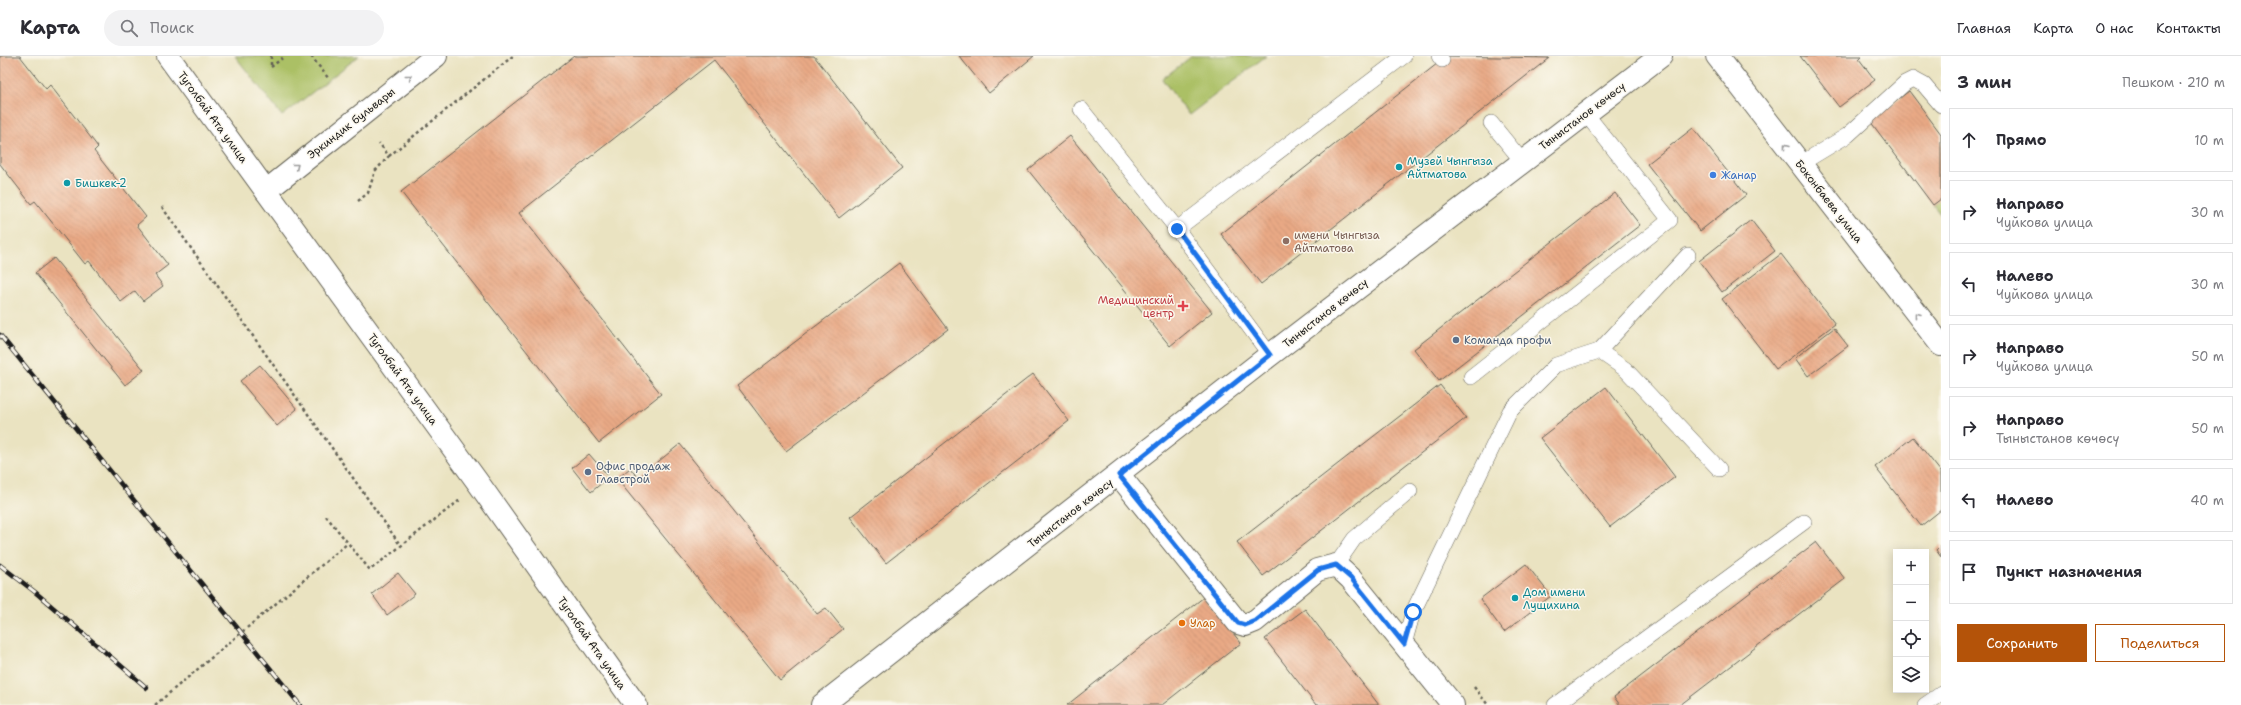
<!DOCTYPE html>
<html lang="ru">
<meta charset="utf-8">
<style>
body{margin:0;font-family:"Shantell Sans",sans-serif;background:#f2f2f3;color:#2b2b33}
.controls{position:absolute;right:12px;bottom:12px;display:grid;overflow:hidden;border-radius:0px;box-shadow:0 2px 10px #0003}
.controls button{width:36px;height:36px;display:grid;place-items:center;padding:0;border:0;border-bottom:1px solid #e1e1e2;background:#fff;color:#2b2b33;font:20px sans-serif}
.stop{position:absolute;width:12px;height:12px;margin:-9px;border:3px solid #1a73e8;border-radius:50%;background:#fff}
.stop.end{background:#1a73e8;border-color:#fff;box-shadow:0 1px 4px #0008}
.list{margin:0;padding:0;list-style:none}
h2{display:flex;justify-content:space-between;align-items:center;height:52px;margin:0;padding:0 16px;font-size:17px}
h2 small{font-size:13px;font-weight:400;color:#7c7c81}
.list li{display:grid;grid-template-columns:26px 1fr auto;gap:12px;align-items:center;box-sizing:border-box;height:64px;margin:0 8px 8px;padding:0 8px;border:1px solid #e1e1e2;border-radius:0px}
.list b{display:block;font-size:15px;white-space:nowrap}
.list p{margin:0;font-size:13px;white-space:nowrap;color:#7c7c81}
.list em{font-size:13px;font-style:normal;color:#7c7c81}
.actions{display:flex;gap:8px;padding:12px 16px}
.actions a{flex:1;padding:9px 0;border:1px solid #b45309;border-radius:0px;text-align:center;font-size:14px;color:#b45309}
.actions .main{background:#b45309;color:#fff}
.icon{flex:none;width:22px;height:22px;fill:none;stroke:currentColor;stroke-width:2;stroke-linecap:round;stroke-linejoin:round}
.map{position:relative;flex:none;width:1941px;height:649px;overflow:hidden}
header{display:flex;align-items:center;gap:24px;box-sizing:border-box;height:56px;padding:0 20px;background:#fff;border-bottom:1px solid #e1e1e2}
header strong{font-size:19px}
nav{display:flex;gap:22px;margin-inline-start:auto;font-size:14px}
.search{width:280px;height:36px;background:#f2f2f3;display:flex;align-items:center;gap:10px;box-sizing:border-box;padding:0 14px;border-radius:22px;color:#7c7c81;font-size:15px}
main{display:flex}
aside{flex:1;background:#fff}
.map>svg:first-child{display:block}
</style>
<header>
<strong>Карта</strong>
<div class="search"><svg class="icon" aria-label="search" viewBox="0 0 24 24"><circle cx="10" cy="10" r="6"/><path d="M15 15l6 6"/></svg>Поиск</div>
<nav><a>Главная</a><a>Карта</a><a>О нас</a><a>Контакты</a></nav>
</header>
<main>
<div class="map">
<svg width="1941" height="649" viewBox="0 0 1941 649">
<defs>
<pattern id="building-back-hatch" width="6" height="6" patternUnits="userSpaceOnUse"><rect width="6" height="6" fill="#e9a985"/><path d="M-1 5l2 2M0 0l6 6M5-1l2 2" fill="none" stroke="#c79172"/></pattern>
</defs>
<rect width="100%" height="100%" fill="#fbf7ec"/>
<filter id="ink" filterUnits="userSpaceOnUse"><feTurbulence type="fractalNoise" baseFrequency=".025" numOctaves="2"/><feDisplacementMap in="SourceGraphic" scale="8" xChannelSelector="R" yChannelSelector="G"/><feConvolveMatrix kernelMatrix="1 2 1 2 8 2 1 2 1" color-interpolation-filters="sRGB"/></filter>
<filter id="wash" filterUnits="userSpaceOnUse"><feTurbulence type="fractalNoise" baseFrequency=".012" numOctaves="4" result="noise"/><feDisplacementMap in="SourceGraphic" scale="16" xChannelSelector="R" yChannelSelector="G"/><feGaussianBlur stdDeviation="0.9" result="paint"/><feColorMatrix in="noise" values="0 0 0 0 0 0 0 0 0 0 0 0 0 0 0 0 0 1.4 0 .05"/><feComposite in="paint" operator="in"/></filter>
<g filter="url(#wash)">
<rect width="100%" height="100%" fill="#eae3c1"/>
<!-- green -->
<g fill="#abc065" stroke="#646e40">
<path d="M235 0H359L282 60Z"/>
<path d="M1192 0H1266L1189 59 1162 23Z"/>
<path d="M1941 142V159L1933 149Z"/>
</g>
<g id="blocks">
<!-- building -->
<g fill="url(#building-back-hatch)">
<path d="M0 0H20L46 33 50 29 98 91 94 95 146 161 137 169 168 209 155 219 163 230 143 245 135 235 121 246 89 205 85 208 35 145 31 148 0 108Z"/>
<path d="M574 0H814L902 112 839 162 714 4 519 157 661 338 599 387 401 136Z"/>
<path d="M959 0H1034L989 37Z"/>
<path d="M1447 0 1549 2 1261 228 1221 178Z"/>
<path d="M1800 0H1862L1859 3 1875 24 1839 51Z"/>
<path d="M1909 35 1941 78V143L1933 149 1870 65Z"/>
<path d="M1693 72 1746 139 1700 175 1647 108Z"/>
<path d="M1070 80 1212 256 1170 290 1028 114Z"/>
<path d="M1615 137 1640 169 1439 325 1414 293Z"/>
<path d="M1751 164 1775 195 1722 236 1699 205Z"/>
<path d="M1781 198 1835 268 1776 313 1722 243Z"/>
<path d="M54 202 144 314 125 329 35 217Z"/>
<path d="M899 207 948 273 786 395 737 330Z"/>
<path d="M1834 272 1848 290 1808 320 1795 302Z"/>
<path d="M260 309 297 353 277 370 240 325Z"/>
<path d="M1033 318 1069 365 886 507 850 461Z"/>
<path d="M1440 329 1466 362 1263 520 1237 486Z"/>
<path d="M1606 331 1675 421 1610 471 1540 382Z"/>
<path d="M1913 381 1941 416V454L1921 470 1875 411Z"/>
<path d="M680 388 817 558 826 552 843 573 780 624 617 423 630 412 638 422Z"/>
<path d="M589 398 609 421 591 436 572 412Z"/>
<path d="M1816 486 1845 523 1680 649H1620L1614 641Z"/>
<path d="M1941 489V501L1936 494Z"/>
<path d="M1526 508 1551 540 1504 576 1480 543Z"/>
<path d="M398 517 415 538 387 559 372 538Z"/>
<path d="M1204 541 1241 587 1162 649H1067Z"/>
<path d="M1305 553 1379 649H1316L1265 583Z"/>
</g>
</g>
</g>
<g filter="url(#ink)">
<use href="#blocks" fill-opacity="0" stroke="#646256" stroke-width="1"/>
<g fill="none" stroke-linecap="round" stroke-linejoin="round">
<defs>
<g id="lane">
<path d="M1439 0 1442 4"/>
<path d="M1081 53 1177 173 1270 299"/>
<path d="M1491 67 1522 105"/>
<path d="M1800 108 1848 79 1905 27 1913 23 1924 29 1941 49"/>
<path d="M1177 173 1404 0"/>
<path d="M1599 295 1688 199"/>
<path d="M1471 321 1670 164 1586 58"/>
<path d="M1336 509 1354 483 1410 435"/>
<path d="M1404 588 1413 556 1510 355 1556 309 1599 295 1625 313 1719 413"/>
<path d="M1555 649 1804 466"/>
<path d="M1925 649 1941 638"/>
</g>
<g id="street">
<path d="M1119 419 1238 567 1245 569 1255 565 1317 514 1336 509 1351 523 1453 649"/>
<path d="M822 649 1270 299 1661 0"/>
</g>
<g id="secondary">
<path d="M168 0 479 428 636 649"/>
<path d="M1717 0 1941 289"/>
<path d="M266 135 436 0"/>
</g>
</defs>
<!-- lane casing -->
<use href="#lane" stroke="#646256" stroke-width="16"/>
<!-- street casing -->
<use href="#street" stroke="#646256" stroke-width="24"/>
<!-- secondary casing -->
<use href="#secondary" stroke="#646256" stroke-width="24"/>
<!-- path -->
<g stroke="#646256" stroke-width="2.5" stroke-dasharray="3 3" stroke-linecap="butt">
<path d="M271 0V10"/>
<path d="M311 0 329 23"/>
<path d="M271 11 285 0"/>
<path d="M389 100 513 0"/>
<path d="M358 145 368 137 375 115 389 100 379 87"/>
<path d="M162 151 401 490"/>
<path d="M326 460 370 514 460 444"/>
<path d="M1474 631 1488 649"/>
</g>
<!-- lane -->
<use href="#lane" stroke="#fff" stroke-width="15"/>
<!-- street -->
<use href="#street" stroke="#fff" stroke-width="22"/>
<!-- secondary -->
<use href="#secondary" stroke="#fff" stroke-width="22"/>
<defs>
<g id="rail">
<path d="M0 279 300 649"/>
<path d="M0 509 35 536 147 632"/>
</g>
</defs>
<!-- rail casing -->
<use href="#rail" stroke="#1c1c1c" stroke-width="4.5"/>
<!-- rail -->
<use href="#rail" stroke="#fbf7ec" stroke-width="3" stroke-dasharray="9" stroke-linecap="butt"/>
<!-- path-bridge -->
<path stroke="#646256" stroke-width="2.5" stroke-dasharray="3 3" stroke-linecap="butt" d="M155 649 348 487"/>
</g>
<!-- one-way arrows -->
<defs><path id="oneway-chevron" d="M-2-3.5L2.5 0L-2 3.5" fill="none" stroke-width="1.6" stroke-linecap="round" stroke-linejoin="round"/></defs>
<g stroke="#999">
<use href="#oneway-chevron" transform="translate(409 21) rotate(-38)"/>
<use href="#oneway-chevron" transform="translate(1786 90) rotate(-128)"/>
<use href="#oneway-chevron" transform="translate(296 110) rotate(-39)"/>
<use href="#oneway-chevron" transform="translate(1917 259) rotate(-128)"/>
</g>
</g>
<g fill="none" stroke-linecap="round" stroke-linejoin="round" filter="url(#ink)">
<!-- route -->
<path stroke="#1a73e8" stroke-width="5" d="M1177 173 1270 299 1119 419 1238 567 1245 569 1255 565 1318 514 1336 509 1351 522 1404 588 1413 556"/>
</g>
<!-- markers -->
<g fill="#0f9aa8" stroke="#fbf7ec" stroke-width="1.5">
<circle cx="1399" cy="111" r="4"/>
<circle cx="67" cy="127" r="4"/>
<circle cx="1515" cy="542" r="4"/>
</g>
<circle fill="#3f7fe0" stroke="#fbf7ec" stroke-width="1.5" cx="1713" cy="119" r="4"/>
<circle fill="#8d6e63" stroke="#fbf7ec" stroke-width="1.5" cx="1286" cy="185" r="4"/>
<path fill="#e0444e" stroke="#fbf7ec" stroke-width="1.5" d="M1181 244h4v4h4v4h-4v4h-4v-4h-4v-4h4z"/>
<g fill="#5c6f8a" stroke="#fbf7ec" stroke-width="1.5">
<circle cx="1456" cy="284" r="4"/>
<circle cx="588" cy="416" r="4"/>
</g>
<circle fill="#e8710a" stroke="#fbf7ec" stroke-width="1.5" cx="1182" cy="567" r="4"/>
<g text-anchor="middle" stroke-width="3" stroke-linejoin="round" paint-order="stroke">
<!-- street labels -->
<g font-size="11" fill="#1c1c1c" stroke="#fbf7ec">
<text transform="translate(1582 60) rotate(-37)" y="4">Тыныстанов көчөсү</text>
<text transform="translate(213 61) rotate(54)" y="4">Туголбай Ата улица</text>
<text transform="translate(351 67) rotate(-38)" y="4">Эркиндик бульвары</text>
<text transform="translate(1829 145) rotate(52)" y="4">Боконбаева улица</text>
<text transform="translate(1325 257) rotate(-38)" y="4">Тыныстанов көчөсү</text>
<text transform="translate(403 323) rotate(54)" y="4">Туголбай Ата улица</text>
<text transform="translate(1070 457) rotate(-38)" y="4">Тыныстанов көчөсү</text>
<text transform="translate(592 587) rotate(55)" y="4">Туголбай Ата улица</text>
</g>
<!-- culture labels -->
<g font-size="11" fill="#0d838f" stroke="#fbf7ec" text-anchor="start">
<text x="1407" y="109">Музей Чынгыза<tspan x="1407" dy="13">Айтматова</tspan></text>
<text x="75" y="131">Бишкек-2</text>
<text x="1523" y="540">Дом имени<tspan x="1523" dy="13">Лущихина</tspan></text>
</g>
<!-- shop labels -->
<g font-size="11" fill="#366cbe" stroke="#fbf7ec" text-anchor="start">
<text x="1721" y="123">Жанар</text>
</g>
<!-- education labels -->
<g font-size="11" fill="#785e54" stroke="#fbf7ec" text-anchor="start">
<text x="1294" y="183">имени Чынгыза<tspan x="1294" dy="13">Айтматова</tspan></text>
</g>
<!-- health labels -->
<g font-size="11" fill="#be3a42" stroke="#fbf7ec" text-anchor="end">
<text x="1174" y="248">Медицинский<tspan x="1174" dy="13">центр</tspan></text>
</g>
<!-- service labels -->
<g font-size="11" fill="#4e5e75" stroke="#fbf7ec" text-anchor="start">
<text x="1464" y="288">Команда профи</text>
<text x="596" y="414">Офис продаж<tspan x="596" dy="13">Главстрой</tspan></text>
</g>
<!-- food labels -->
<g font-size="11" fill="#c56008" stroke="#fbf7ec" text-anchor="start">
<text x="1190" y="571">Улар</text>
</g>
</g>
</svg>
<div class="controls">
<button>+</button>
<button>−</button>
<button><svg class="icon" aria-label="locate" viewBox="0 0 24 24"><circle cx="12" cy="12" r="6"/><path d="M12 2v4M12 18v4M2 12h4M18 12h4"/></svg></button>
<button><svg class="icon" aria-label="layers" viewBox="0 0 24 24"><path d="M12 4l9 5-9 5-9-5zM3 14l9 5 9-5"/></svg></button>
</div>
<div class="stop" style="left:1413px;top:556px"></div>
<div class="stop end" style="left:1177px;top:173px"></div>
</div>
<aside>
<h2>3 мин<small>Пешком · 210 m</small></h2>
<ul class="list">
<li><svg class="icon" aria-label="ahead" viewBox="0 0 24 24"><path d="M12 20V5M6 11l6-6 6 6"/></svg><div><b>Прямо</b></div><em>10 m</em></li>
<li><svg class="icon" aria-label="right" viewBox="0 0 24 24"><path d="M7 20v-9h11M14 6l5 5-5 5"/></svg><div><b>Направо</b><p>Чуйкова улица</p></div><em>30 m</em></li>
<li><svg class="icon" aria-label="left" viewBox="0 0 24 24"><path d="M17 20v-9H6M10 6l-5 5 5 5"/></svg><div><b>Налево</b><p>Чуйкова улица</p></div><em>30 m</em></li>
<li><svg class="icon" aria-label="right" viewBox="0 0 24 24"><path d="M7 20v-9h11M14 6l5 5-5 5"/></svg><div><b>Направо</b><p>Чуйкова улица</p></div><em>50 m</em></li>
<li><svg class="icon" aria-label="right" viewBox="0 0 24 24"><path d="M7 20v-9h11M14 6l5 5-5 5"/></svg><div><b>Направо</b><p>Тыныстанов көчөсү</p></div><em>50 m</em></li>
<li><svg class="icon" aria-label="left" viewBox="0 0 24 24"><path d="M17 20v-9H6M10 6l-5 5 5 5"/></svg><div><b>Налево</b></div><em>40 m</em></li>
<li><svg class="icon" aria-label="arrive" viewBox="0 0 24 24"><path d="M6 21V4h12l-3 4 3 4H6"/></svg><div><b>Пункт назначения</b></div></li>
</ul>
<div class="actions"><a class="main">Сохранить</a><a>Поделиться</a></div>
</aside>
</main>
